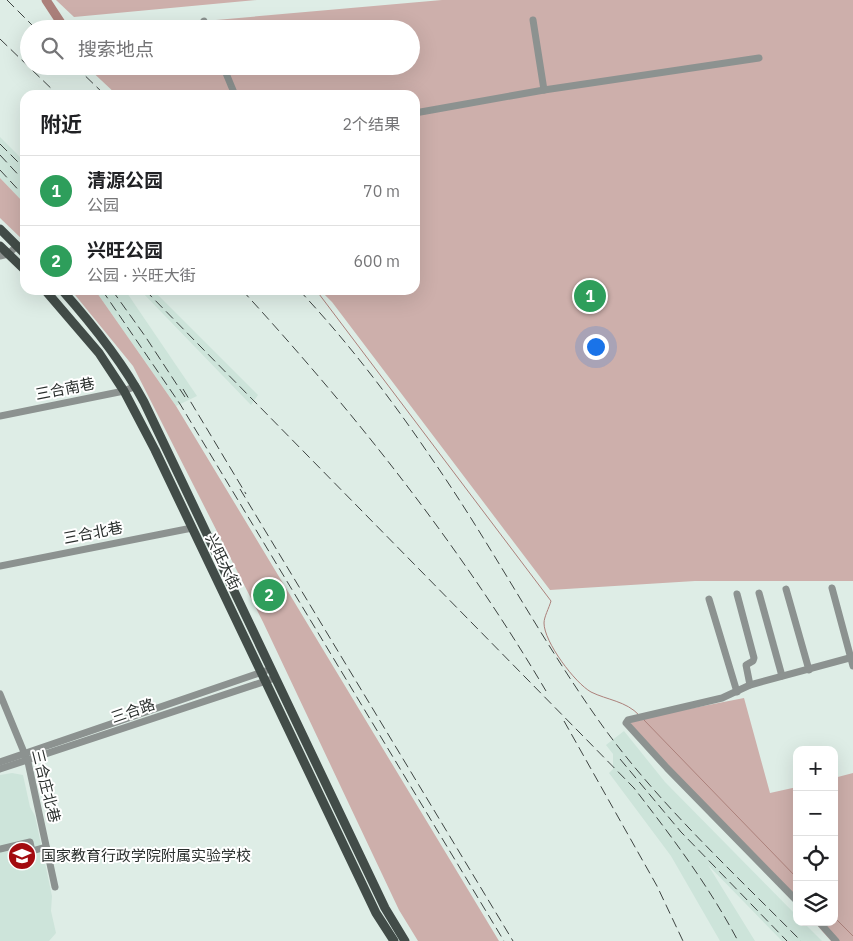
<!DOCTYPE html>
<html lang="zh">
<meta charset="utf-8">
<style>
body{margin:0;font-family:"IBM Plex Sans","Noto Sans SC",sans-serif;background:#f2f2f2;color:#202124}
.controls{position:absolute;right:15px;bottom:15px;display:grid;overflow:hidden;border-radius:10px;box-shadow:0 5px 20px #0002}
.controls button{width:45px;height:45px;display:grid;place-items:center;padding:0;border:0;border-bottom:1px solid #e0e0e0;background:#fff;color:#202124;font:25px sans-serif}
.you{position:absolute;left:595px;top:346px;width:18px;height:18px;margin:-12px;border:4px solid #fff;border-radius:50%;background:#1a73e8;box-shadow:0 0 0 8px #1a73e833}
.badge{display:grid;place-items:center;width:32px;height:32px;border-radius:50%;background:#0f766e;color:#fff;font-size:16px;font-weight:700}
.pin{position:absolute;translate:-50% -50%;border:2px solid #fff;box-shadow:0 1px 5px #0006}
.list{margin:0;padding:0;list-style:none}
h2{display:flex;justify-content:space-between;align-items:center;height:65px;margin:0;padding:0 20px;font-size:21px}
h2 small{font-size:16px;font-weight:400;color:#757577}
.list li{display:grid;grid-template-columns:32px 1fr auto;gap:15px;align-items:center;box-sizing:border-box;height:70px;padding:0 20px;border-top:1px solid #e0e0e0}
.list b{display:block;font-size:19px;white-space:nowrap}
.list p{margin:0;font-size:16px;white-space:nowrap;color:#757577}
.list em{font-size:16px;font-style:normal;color:#757577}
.icon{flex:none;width:28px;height:28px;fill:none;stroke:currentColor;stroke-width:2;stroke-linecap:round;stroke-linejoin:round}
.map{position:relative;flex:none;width:853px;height:941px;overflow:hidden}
.search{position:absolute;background:#fff;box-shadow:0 5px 20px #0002;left:20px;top:20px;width:400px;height:55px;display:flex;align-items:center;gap:12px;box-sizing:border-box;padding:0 18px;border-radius:28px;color:#757577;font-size:19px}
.panel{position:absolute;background:#fff;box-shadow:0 5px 20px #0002;left:20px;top:90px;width:400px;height:205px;border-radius:15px}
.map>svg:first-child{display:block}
</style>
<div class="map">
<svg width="853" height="941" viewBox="0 0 853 941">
<rect width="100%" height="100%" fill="#deede6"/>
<!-- built -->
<g fill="#cde4da">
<path d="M0 137 25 162V204L0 178Z"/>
<path d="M95 290H125L197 396 176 406Z"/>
<path d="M140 290H153L258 395 251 405Z"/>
<path d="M624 731 665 782 797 916V922H803L822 941H782L708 865 755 941H720L671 856 609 773 613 769V754L606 745Z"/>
<path d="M12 773 23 775 30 807 35 816 52 896 51 911 56 933 49 941H0V775Z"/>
</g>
<!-- green -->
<g fill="#cdafab">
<path d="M56 0H257L74 17Z"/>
<path d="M442 0H853V581H695L550 590 332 302 320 290H415V95H117L86 66H411V29H113Z"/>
<path d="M0 178 25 204V242L0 218Z"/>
<path d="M71 290H95L176 406 499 941H418L399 910 263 622 133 366Z"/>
<path d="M744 698 770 793 797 787V904L627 721Z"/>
<path d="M853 773V941H831L814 922H834V778Z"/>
</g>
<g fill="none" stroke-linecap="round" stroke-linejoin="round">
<!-- stream -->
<g stroke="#ac817b" stroke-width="1">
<path d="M316 290 551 601C549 608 544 617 544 623 544 642 575 683 591 692 607 700 626 701 639 715"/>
<path d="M644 720 797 878"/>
<path d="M834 917 853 936"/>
</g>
<!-- river -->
<path stroke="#ac817b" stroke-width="9" d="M46 0 65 29"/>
<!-- minor -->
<g stroke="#8c9290" stroke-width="7">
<path d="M533 20 544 90"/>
<path d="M204 21 207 29"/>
<path d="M223 66 235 95"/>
<path d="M415 113 544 90 759 58"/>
<path d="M0 256 8 254 17 246"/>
<path d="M0 416 124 391 136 386"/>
<path d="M0 566 192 528"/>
<path d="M832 588 853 666"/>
<path d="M786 589 809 670"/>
<path d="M759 593 782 676"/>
<path d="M737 594 754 658 753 661 746 665 750 685"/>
<path d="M709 599 737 692"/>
<path d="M0 694 28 762 55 887"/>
<path d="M0 762 265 671"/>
<path d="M0 769 275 678"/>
<path d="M0 849 30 842 32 851 46 847"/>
<path d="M797 901 667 768 626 723 628 720 722 698 750 685 853 657"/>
<path d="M819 922 836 941"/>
</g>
<!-- major -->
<g stroke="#424c48" stroke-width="9">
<path d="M0 229 25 254"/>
<path d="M0 246 25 270"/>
<path d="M45 290 99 353 124 391 155 450 376 913 394 941"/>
<path d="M62 290C93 325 122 361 144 402L385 908 405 941"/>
</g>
<!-- rail -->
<g stroke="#3e4442" stroke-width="1" stroke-dasharray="10 5" stroke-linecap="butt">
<path d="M7 0 36 29"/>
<path d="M0 39 58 95"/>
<path d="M75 66 105 95"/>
<path d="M0 144 25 169"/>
<path d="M0 155 25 182"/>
<path d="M0 170 25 197"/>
<path d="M102 290 180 404 504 941"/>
<path d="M112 290 145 336 185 397"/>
<path d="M145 290 634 788C672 837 709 886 738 941"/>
<path d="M242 290C355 413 461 547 546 691"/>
<path d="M299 290C348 342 392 400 432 459 493 547 542 642 604 728 661 806 734 873 801 941"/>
<path d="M183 389 246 494"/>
<path d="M240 489 513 941"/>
<path d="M564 721 657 886 683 941"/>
<path d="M620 759 681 832 787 941"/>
</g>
</g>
<!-- icons -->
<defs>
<symbol id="school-disc" viewBox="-11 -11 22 22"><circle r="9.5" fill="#a30b10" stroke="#fff"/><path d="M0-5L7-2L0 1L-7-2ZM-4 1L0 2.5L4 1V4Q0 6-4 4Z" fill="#fff"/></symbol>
</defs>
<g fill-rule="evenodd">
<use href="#school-disc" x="6" y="840" width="32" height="32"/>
</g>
<g text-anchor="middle" stroke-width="4" stroke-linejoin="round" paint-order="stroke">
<!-- street labels -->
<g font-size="15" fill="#2a2f2d" stroke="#fff">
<text transform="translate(65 389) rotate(-11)" y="5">三合南巷</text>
<text transform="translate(93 533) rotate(-11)" y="5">三合北巷</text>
<text transform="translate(223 562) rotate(64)" y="5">兴旺大街</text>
<text transform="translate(133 711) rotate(-19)" y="5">三合路</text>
<text transform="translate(46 786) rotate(76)" y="5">三合庄北巷</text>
</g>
<!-- poi labels -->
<g font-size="15" fill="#2a2f2d" stroke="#fff" text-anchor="start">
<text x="41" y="861">国家教育行政学院附属实验学校</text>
</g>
</g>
</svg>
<div class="controls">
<button>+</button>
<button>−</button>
<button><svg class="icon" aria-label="locate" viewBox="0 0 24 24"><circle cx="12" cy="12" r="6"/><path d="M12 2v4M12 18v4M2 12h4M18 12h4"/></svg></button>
<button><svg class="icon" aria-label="layers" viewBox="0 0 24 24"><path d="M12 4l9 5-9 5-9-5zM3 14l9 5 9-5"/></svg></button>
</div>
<div class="you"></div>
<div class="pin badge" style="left:590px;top:296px;background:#2e9e5b">1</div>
<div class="pin badge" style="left:269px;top:595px;background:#2e9e5b">2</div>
<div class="search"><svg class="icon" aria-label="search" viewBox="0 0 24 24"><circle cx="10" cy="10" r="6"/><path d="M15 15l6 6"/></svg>搜索地点</div>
<section class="panel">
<h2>附近<small>2个结果</small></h2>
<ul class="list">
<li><span class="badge" style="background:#2e9e5b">1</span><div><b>清源公园</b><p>公园</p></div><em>70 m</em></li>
<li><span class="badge" style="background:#2e9e5b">2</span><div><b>兴旺公园</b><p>公园 · 兴旺大街</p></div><em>600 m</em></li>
</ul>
</section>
</div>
